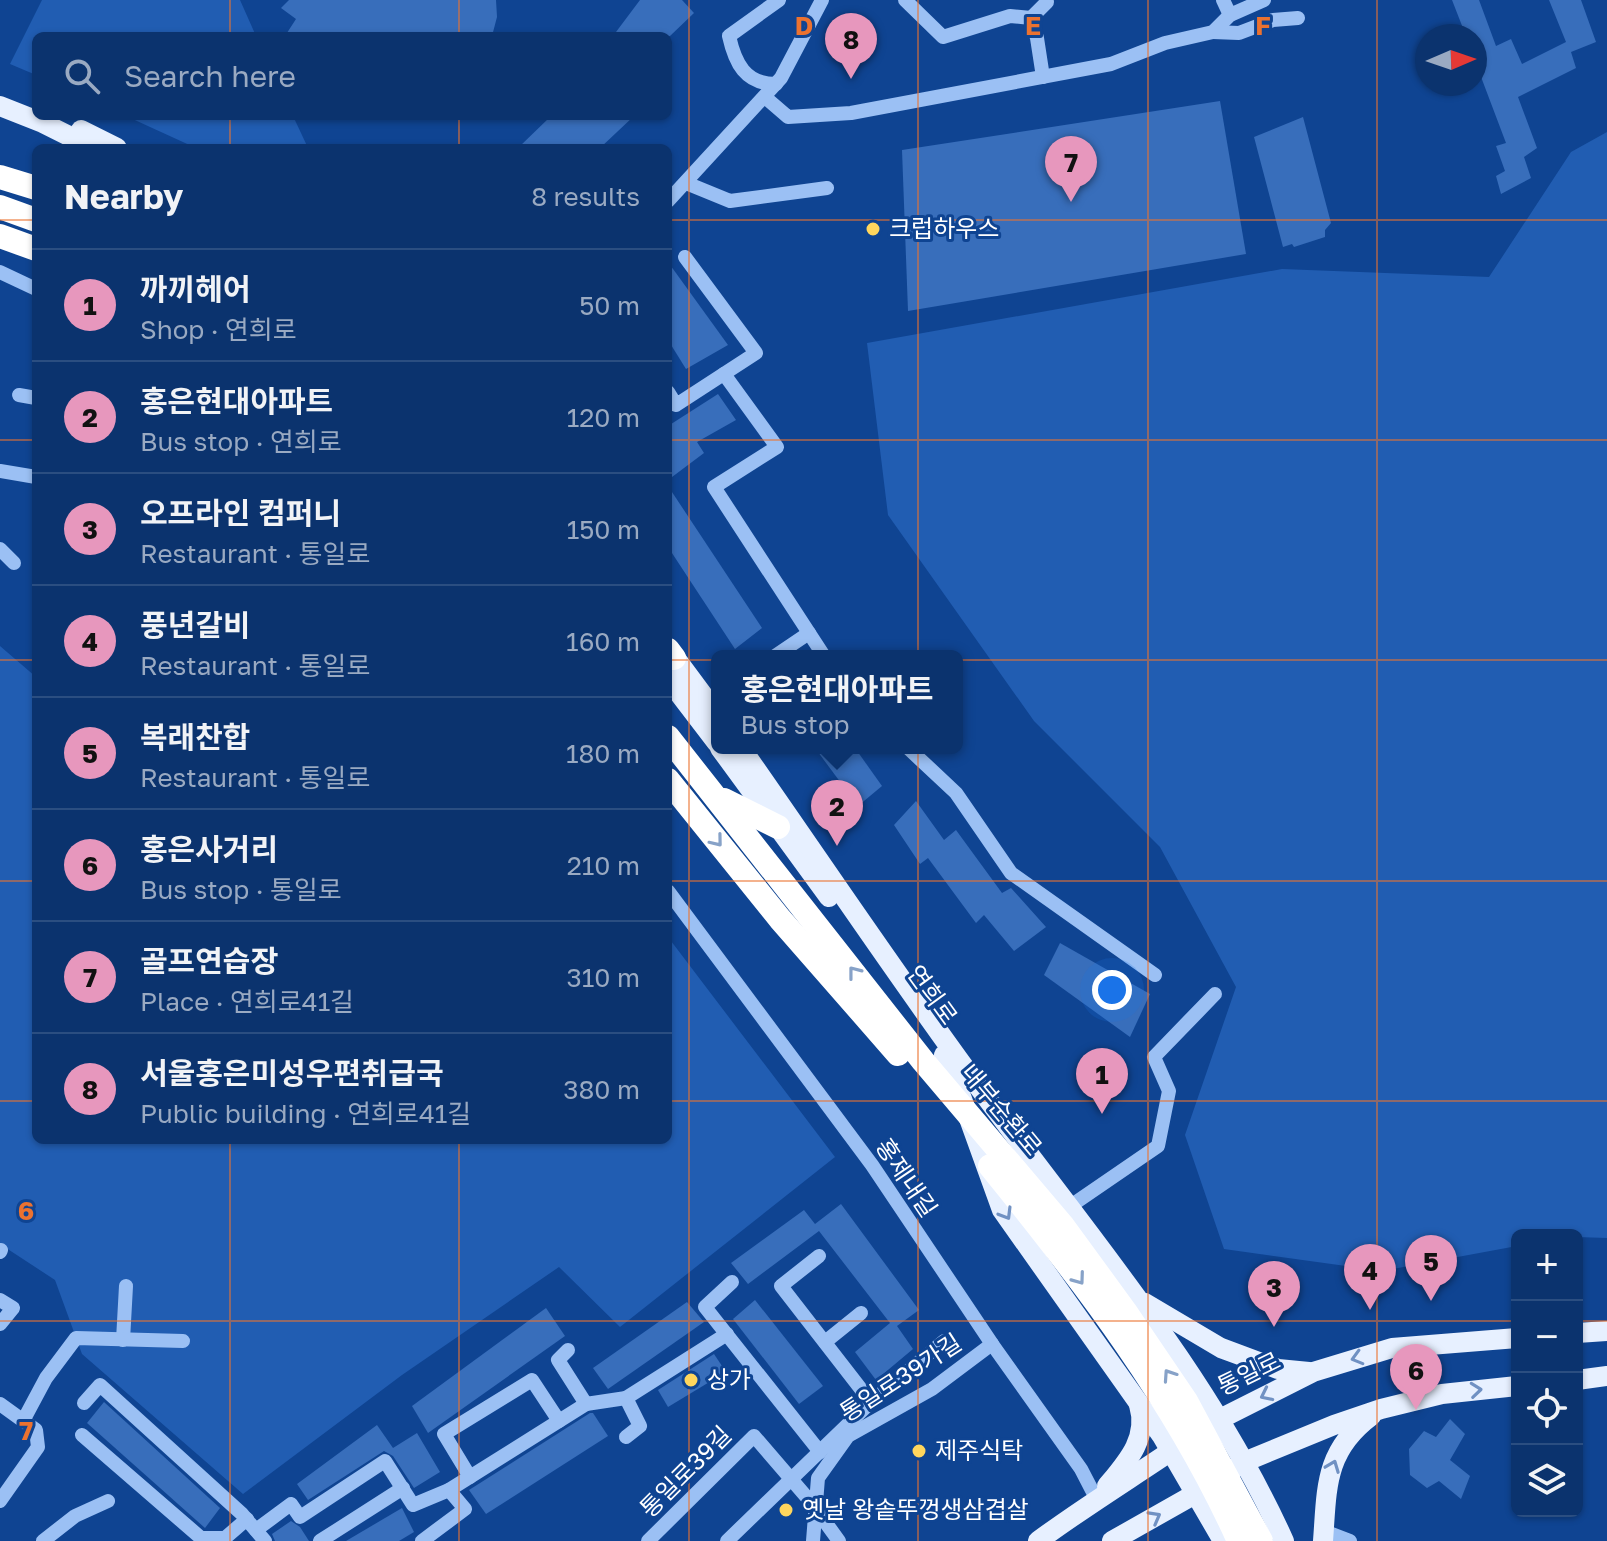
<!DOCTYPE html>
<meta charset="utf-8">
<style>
body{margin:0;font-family:"Golos Text","Noto Sans KR",sans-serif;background:#193f76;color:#f1f3f6}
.controls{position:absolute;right:24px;bottom:24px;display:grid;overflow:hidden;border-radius:12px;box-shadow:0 2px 6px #0004}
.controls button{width:72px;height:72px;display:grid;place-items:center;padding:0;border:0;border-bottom:2px solid #2b4e81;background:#0b336e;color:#f1f3f6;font:40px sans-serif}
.compass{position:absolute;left:1415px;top:24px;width:72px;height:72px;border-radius:50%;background:#0b336e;box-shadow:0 2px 6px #0004;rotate:88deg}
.you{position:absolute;left:1112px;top:990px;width:28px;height:28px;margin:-20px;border:6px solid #fff;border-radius:50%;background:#1a73e8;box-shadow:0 0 0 12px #1a73e833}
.badge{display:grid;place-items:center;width:52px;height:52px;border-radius:50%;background:#e797bd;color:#111;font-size:26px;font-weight:700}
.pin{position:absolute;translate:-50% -66px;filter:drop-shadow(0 2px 4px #0008)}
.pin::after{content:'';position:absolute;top:42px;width:28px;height:24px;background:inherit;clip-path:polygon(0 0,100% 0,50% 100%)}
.popup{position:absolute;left:711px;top:650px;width:252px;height:104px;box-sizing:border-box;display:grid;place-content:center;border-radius:12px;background:#0b336e;filter:drop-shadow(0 2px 6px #0005);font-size:26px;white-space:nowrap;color:#9aaac2}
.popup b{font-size:30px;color:#f1f3f6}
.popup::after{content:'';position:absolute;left:50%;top:100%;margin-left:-16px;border:16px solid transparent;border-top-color:#0b336e}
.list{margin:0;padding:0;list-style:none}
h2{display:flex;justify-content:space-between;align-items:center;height:104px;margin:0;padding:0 32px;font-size:34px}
h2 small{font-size:26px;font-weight:400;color:#9aaac2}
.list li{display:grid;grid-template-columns:52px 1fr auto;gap:24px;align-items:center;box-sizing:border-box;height:112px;padding:0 32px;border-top:2px solid #2b4e81}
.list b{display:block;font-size:30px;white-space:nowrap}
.list p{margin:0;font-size:26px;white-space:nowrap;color:#9aaac2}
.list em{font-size:26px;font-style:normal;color:#9aaac2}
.icon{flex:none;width:44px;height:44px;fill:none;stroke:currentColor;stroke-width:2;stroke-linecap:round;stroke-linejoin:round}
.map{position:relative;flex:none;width:1607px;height:1541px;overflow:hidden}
.search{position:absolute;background:#0b336e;box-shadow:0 2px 6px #0004;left:32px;top:32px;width:640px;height:88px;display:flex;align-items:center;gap:20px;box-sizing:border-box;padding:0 28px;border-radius:12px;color:#9aaac2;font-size:30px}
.panel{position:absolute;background:#0b336e;box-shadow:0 2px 6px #0004;left:32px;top:144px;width:640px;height:1000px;border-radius:12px}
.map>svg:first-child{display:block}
</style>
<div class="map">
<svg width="1607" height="1541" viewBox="0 0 1607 1541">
<rect width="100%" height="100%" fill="#0f4492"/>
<!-- green -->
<g fill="#215db2">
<path d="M42 0H240L256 36H36V75L10 64Z"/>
<path d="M126 116H293L308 148H196Z"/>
<path d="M1607 132V1238L1517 1235V1246L1382 1271 1224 1249 1185 1135 1236 987 1160 847 1034 721 888 515 867 343 1282 269 1489 277 1571 152Z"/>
<path d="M0 646 36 677V1140H668V937L835 1157 620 1327 559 1267 402 1375 243 1494 82 1354 55 1280 0 1244Z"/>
</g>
<!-- building -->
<g fill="#386ebb">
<path d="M289 0H496L497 17 492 36H285L296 19 281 8Z"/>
<path d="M640 0H682L694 13 670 36H613Z"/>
<path d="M1452 0H1479L1496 46 1511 39 1522 64 1566 42 1549 0H1581L1596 42 1571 52 1576 68 1518 97 1537 148 1524 157 1531 178 1501 194 1496 176 1505 171 1496 146 1506 143 1475 61V36H1466Z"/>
<path d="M1220 101 1246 254 908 311 902 150Z"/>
<path d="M551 116H634L600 148H518Z"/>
<path d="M1303 117 1331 223 1325 230V237L1294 247 1292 244 1283 247 1254 137Z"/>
<path d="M668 262 728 345 686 369 668 340Z"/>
<path d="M718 394 736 420 697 442 704 453 668 480V426Z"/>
<path d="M668 486 762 628 735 649 668 547Z"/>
<path d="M815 748H855L882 786 858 806Z"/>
<path d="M916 801 944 840 956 830 1002 893 1011 888 1046 927 1014 951 984 915 976 923 928 858 920 864 894 825Z"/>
<path d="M1060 943 1150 994 1130 1037 1044 975Z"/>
<path d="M841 1204 919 1310 897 1326 913 1349 876 1380 855 1352 890 1323 819 1231 748 1284 731 1263 804 1210 815 1224Z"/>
<path d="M755 1300 823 1386 799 1404 733 1319Z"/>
<path d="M687 1302 704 1322 608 1389 593 1368Z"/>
<path d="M546 1308 565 1336 428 1433 412 1406Z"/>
<path d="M714 1354 726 1372 668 1407 658 1390Z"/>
<path d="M104 1402 220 1508 205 1528 87 1423Z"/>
<path d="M590 1413H593L608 1436 486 1514 469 1490Z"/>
<path d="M1450 1419 1465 1434 1450 1460 1470 1476 1461 1499 1439 1481 1427 1488 1410 1475 1409 1449 1424 1431 1436 1437Z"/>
<path d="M377 1425 393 1448 417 1433 440 1472 414 1488 393 1456 384 1451 308 1500 297 1484Z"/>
<path d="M402 1508 414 1532 399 1541H346Z"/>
<path d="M291 1521 300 1527 309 1541H275L272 1534Z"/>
</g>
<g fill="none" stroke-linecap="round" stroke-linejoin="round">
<!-- minor -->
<g stroke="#9bc0f4" stroke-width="14">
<path d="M905 0 943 37 1010 16 1031 18"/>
<path d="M1223 0 1230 15"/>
<path d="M1031 18 1037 38 1043 77"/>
<path d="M1031 18 1047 2"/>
<path d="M1213 32 1239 33 1273 20 1298 18"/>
<path d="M776 84C745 84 735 63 729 36L779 0"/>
<path d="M766 98 788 117 851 113 1111 64 1165 43 1213 32 1230 15 1264 0"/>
<path d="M686 183 730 201 827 188"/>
<path d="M668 201 781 78 822 0"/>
<path d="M0 272 36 289"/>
<path d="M724 374 777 447 714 487 824 656"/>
<path d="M668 392 676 405 756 353 685 257"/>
<path d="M19 395 36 398"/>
<path d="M0 471 36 477"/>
<path d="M0 549 14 563"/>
<path d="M775 656 809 633"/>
<path d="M908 748 956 793 1011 873 1155 975"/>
<path d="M668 891 872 1165 992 1344 1081 1469 1096 1498"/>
<path d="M1069 1207 1158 1146 1169 1091 1154 1057 1215 994"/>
<path d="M0 1252 1 1250"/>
<path d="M819 1256 781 1286 871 1402"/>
<path d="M732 1282 705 1307 820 1452"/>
<path d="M0 1300 13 1308 0 1324"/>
<path d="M123 1340 126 1286"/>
<path d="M825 1342 861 1313"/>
<path d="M568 1350 558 1360 586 1404 626 1398"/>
<path d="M84 1403 100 1385 242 1514 265 1541"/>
<path d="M0 1404 36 1430 38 1447 0 1501"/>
<path d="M23 1421 46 1378 76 1338 183 1341"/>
<path d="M82 1435 201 1538H225L247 1519"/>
<path d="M626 1437 640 1426 626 1398 727 1334"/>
<path d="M470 1477 444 1434 532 1380 559 1421"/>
<path d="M256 1530 291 1504 300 1517 385 1461 413 1505 449 1490"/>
<path d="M1324 1531 1350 1541"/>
<path d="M43 1541 75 1516 108 1501"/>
<path d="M320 1541 403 1488"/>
<path d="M422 1541 465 1509 449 1490 586 1404"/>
<path d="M648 1541 754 1436 810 1501 839 1541"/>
<path d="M727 1541 871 1402 944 1341"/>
<path d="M813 1541 818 1478 848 1436 932 1389 992 1344"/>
</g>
<!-- major -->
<g stroke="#e7f0ff" stroke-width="20">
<path d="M0 106 43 123 93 148"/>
<path d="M81 130 117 148"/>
<path d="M668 648 717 714"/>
<path d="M668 679 717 743"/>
<path d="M720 748 829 897"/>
<path d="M741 748C821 862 898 978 981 1090 1088 1236 1209 1375 1284 1541"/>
<path d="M944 1055 949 1063 1002 1210 1162 1436 1223 1541"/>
<path d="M1145 1303 1221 1348 1278 1369 1309 1372"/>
<path d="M1577 1333 1607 1331"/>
<path d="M1577 1380 1607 1376"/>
<path d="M1210 1424 1313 1372 1392 1348 1517 1338"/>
<path d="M1107 1486C1127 1462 1149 1438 1139 1405"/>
<path d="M1038 1541C1084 1507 1133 1477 1180 1445"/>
<path d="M1112 1541 1188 1498 1244 1462 1334 1425 1381 1409 1442 1394 1517 1386"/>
<path d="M1323 1541C1327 1489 1324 1451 1371 1416"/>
</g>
<!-- highway -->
<g stroke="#fff" stroke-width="24">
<path d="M0 177 36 188"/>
<path d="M0 207 36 220"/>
<path d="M0 236 36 249"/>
<path d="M668 650 674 658"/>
<path d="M668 737 923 1061 1063 1226 1125 1311 1186 1401 1261 1541"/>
<path d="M668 780 780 919 898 1054"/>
<path d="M724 800 778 827"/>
<path d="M990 1166C1085 1283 1177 1403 1239 1541"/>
</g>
</g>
<!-- one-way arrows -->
<defs><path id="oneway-chevron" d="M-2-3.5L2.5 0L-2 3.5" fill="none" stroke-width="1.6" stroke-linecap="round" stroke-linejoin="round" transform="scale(2)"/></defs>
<g stroke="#87a2c8">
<use href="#oneway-chevron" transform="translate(717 841) rotate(51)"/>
<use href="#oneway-chevron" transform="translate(854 972) rotate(-128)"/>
<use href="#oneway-chevron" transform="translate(1079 1279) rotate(54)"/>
<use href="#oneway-chevron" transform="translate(1169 1375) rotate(-124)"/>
</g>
<g stroke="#7091c3">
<use href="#oneway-chevron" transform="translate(1006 1214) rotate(59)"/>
<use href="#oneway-chevron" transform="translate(1357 1358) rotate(164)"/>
<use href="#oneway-chevron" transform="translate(1476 1390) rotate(-6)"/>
<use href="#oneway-chevron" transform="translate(1266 1395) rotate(154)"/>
<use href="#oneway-chevron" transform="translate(1333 1466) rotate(-69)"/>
<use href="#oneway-chevron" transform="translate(1155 1517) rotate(-29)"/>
</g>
<!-- grid -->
<path fill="none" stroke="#eb7230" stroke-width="2" stroke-opacity="0.55" d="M230 0V36M459 0V36M689 0V1541M918 0V1541M1148 0V1541M1377 0V1541M230 116V148M459 116V148M0 220H36M668 220H1607M0 440H36M668 440H1607M0 660H36M668 660H1607M0 881H36M668 881H1607M0 1101H36M668 1101H1607M230 1140V1541M459 1140V1541M0 1321H1517M1577 1321H1607"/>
<!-- markers -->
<g fill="#ffd65d" stroke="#0f4492" stroke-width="3">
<circle cx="873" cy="229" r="8"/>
<circle cx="691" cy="1380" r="8"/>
<circle cx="919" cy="1451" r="8"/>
<circle cx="786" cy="1510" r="8"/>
</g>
<g text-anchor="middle" stroke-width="6" stroke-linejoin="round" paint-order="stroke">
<!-- poi labels -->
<g font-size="24" fill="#fff" stroke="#0f4492" text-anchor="start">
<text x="889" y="237">크럽하우스</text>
<text x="707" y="1388">상가</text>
<text x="935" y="1459">제주식탁</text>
<text x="802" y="1518">옛날 왕솥뚜껑생삼겹살</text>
</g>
<!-- street labels -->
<g font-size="24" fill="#fff" stroke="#0f4492">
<text transform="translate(932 995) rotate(54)" y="8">연희로</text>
<text transform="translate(1001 1110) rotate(50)" y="8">내부순환로</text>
<text transform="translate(906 1178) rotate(56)" y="8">홍제내길</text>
<text transform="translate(1249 1374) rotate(-26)" y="8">통일로</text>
<text transform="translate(901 1378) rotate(-33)" y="8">통일로39가길</text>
<text transform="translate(686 1472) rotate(-45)" y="8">통일로39길</text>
</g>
</g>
<g font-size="26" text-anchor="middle" font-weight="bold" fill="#eb7230" stroke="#0f4492" stroke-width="6" stroke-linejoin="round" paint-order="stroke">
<text x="804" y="35">D</text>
<text x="1033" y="35">E</text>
<text x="1263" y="35">F</text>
<text x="26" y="1220">6</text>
<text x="26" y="1440">7</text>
</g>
</svg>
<div class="controls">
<button>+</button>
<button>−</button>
<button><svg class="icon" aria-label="locate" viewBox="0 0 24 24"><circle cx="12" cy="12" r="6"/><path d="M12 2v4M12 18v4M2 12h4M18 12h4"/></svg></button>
<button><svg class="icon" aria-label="layers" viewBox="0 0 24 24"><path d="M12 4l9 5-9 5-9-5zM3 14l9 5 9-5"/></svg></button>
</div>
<svg class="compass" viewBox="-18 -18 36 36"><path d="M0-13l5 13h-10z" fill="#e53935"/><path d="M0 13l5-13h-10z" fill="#9aaac2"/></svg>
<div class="you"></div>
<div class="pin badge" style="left:1102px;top:1114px">1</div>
<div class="pin badge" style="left:837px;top:846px">2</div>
<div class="popup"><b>홍은현대아파트</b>Bus stop</div>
<div class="pin badge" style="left:1274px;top:1327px">3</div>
<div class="pin badge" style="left:1370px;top:1310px">4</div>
<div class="pin badge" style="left:1431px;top:1301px">5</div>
<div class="pin badge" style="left:1416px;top:1410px">6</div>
<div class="pin badge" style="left:1071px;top:202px">7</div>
<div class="pin badge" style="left:851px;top:79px">8</div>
<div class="search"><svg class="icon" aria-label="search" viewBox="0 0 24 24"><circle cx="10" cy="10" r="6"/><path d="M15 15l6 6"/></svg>Search here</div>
<section class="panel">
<h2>Nearby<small>8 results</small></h2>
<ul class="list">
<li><span class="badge">1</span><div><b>까끼헤어</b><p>Shop · 연희로</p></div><em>50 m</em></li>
<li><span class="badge">2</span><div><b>홍은현대아파트</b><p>Bus stop · 연희로</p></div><em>120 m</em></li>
<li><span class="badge">3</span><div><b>오프라인 컴퍼니</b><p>Restaurant · 통일로</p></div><em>150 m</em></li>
<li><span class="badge">4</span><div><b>풍년갈비</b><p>Restaurant · 통일로</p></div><em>160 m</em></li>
<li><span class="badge">5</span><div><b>복래찬합</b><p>Restaurant · 통일로</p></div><em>180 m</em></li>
<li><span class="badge">6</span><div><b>홍은사거리</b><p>Bus stop · 통일로</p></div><em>210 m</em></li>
<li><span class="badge">7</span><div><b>골프연습장</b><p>Place · 연희로41길</p></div><em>310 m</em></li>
<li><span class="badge">8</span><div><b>서울홍은미성우편취급국</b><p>Public building · 연희로41길</p></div><em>380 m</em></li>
</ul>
</section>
</div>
